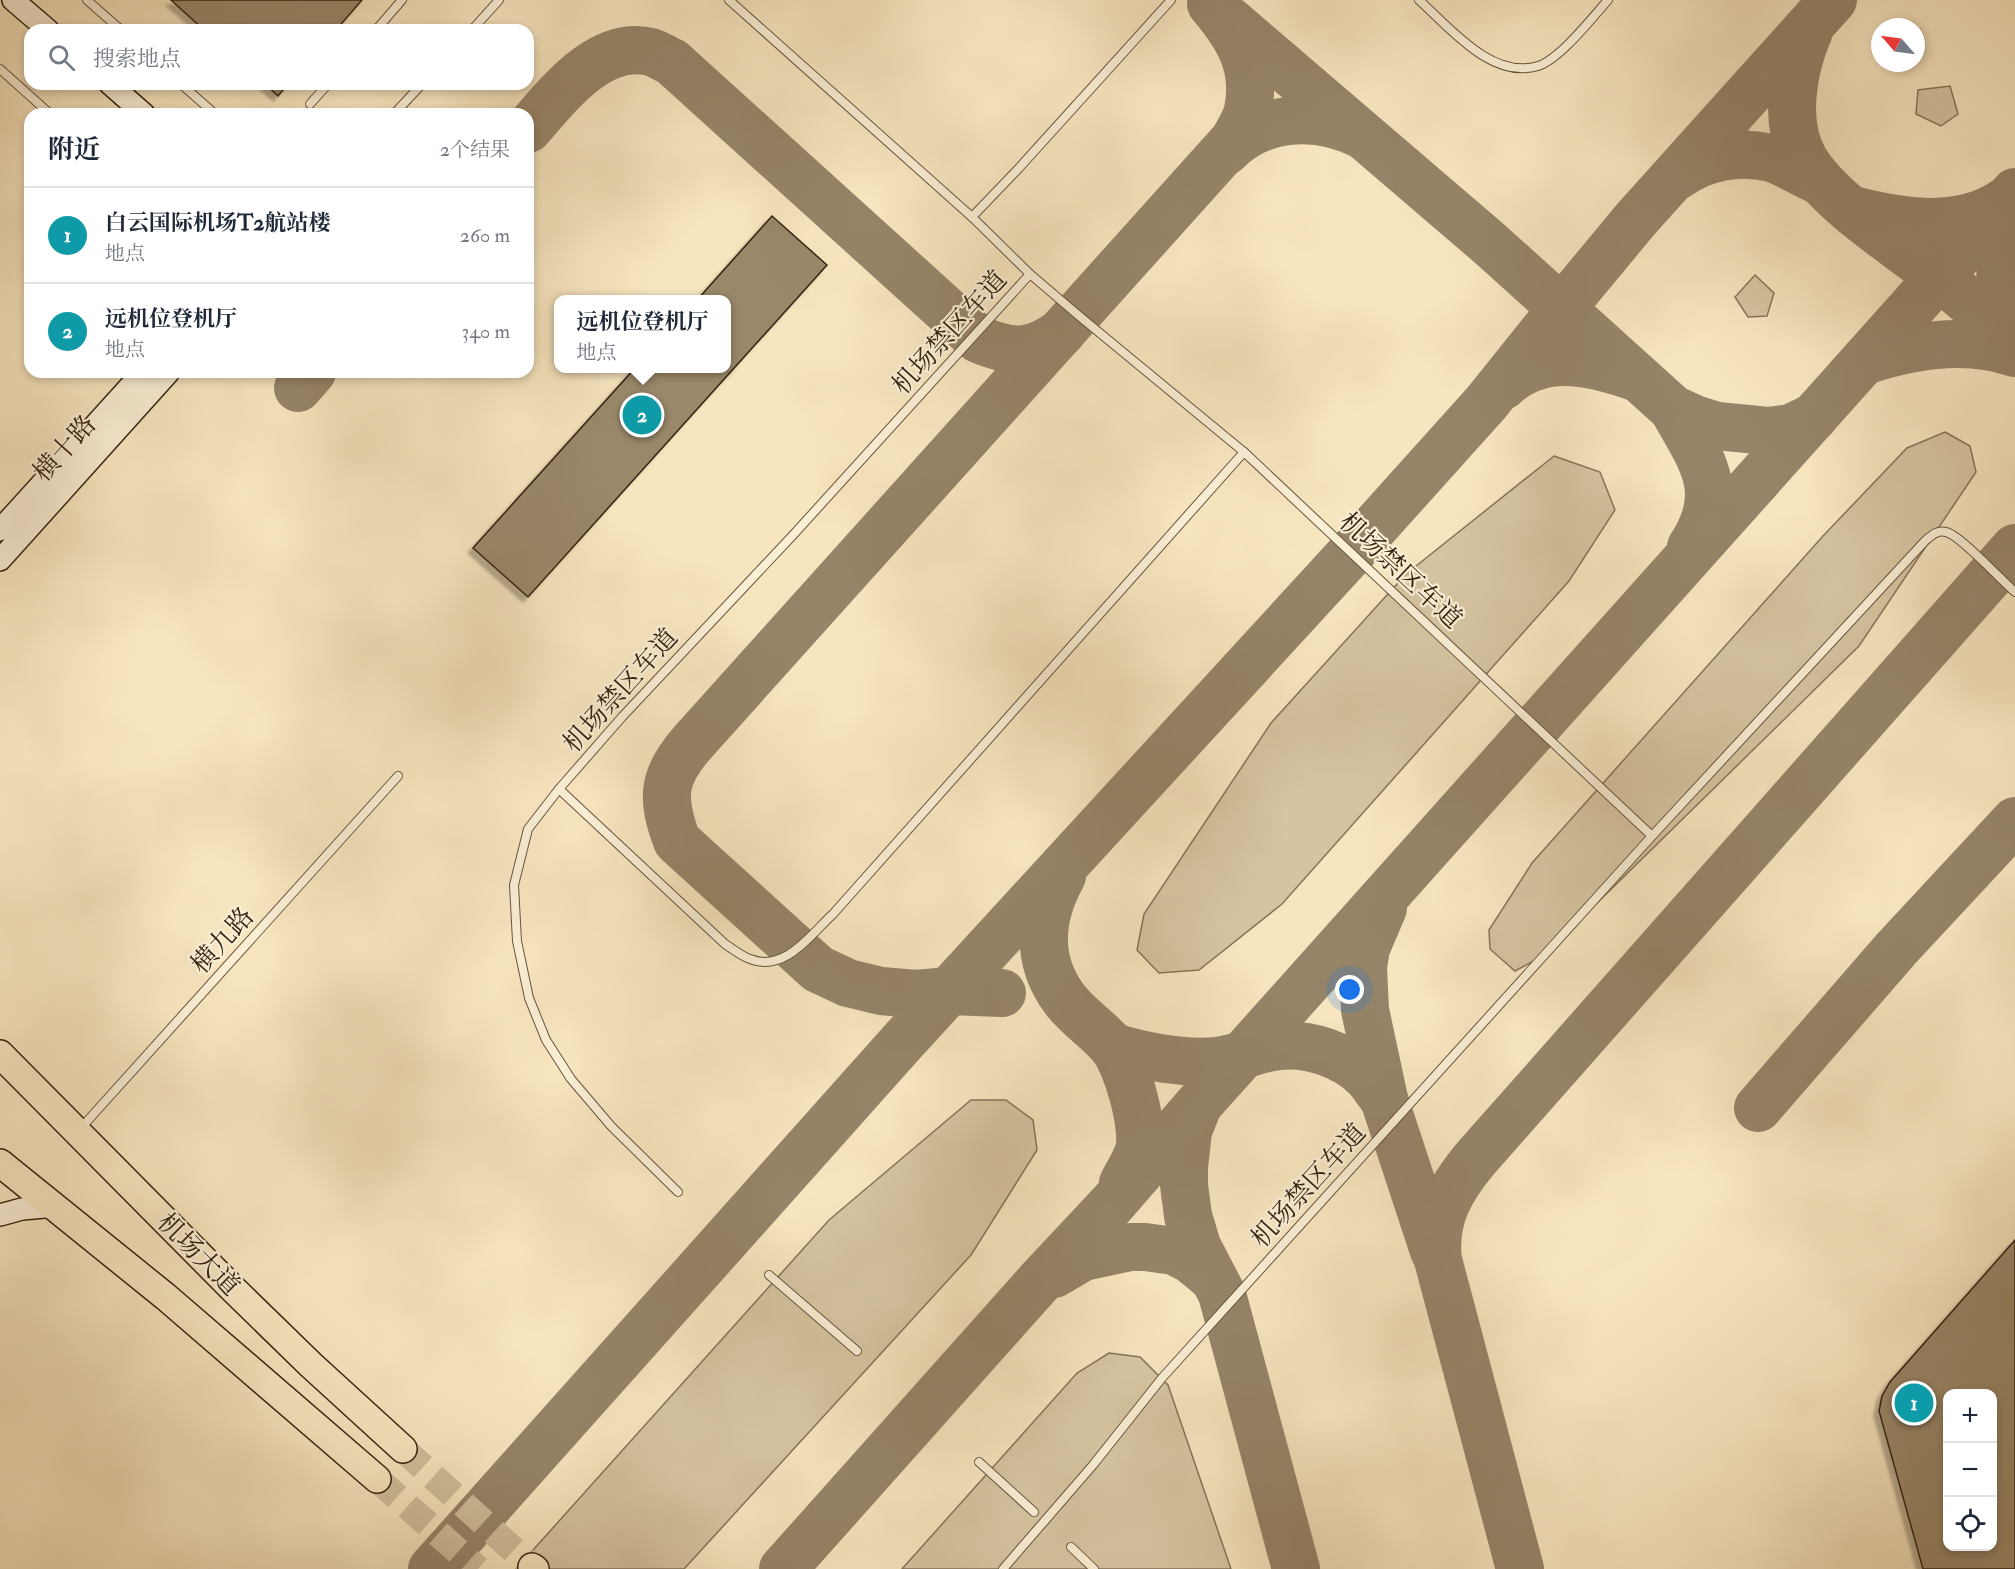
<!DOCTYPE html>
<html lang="zh">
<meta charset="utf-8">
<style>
body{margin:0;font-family:"IM FELL Double Pica","Noto Serif SC",serif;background:#f2f2f3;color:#1f2937}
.controls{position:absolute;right:18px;bottom:18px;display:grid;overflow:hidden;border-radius:12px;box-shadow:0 3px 9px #0003}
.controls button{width:54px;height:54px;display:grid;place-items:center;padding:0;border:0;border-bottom:2px solid #e0e1e3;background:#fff;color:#1f2937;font:30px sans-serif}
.compass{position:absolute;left:1871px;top:18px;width:54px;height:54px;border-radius:50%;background:#fff;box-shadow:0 3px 9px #0003;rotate:298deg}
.you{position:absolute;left:1350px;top:990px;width:21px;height:21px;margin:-15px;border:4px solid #fff;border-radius:50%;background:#1a73e8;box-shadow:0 0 0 9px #1a73e833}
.badge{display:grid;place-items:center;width:39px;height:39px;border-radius:50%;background:#8f2418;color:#fff;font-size:20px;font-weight:700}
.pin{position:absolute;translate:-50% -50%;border:3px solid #fff;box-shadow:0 2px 6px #0006}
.popup{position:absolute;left:554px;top:295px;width:177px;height:78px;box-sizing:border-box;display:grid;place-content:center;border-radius:12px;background:#fff;filter:drop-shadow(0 2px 4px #0005);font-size:20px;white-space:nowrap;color:#747a83}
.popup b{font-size:22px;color:#1f2937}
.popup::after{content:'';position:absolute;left:50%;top:100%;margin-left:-12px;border:12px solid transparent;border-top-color:#fff}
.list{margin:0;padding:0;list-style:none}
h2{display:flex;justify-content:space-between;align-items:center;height:78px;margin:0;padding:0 24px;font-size:26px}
h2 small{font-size:20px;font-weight:400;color:#747a83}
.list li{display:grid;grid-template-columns:39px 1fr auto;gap:18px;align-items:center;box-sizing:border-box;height:96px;padding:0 24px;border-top:2px solid #e0e1e3}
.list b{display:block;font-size:22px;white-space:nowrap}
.list p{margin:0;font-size:20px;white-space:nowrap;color:#747a83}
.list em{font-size:20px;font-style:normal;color:#747a83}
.icon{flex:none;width:33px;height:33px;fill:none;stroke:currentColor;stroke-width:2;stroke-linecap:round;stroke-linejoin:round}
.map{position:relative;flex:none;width:2015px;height:1569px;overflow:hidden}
.search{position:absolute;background:#fff;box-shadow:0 3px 9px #0003;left:24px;top:24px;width:510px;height:66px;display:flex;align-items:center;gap:15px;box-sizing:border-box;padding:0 21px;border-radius:18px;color:#747a83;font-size:22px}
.panel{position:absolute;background:#fff;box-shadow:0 3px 9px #0003;left:24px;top:108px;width:510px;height:270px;border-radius:18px}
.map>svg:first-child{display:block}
</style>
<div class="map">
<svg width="2015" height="1569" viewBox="0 0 2015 1569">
<defs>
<filter id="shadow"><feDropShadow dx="-5" dy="5" stdDeviation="1.5" flood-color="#0004"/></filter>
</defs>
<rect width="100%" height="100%" fill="#f7e5bf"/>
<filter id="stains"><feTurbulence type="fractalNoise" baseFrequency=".00333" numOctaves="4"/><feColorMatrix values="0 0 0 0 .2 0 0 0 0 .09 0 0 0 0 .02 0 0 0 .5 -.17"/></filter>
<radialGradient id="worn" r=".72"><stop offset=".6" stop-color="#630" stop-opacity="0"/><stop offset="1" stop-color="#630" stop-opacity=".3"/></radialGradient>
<!-- green -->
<g fill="#d6c4a1" stroke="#867459" stroke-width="1.5">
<path d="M1950 86 1958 114 1941 126 1916 114 1918 90Z"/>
<path d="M1755 275 1774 293 1767 316 1748 317 1735 297Z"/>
<path d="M1945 432 1970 446 1976 472 1859 646 1543 956 1515 971 1490 949 1489 930 1532 863 1823 536 1907 448Z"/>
<path d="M1554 456 1600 472 1615 510 1569 581 1282 904 1199 970 1159 973 1137 950 1144 914 1271 723 1406 574Z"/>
<path d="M971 1100H1006L1033 1120 1037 1150 971 1255 684 1569H516L829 1220Z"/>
<path d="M1109 1353 1140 1357 1168 1385 1231 1569H902L1077 1373Z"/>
</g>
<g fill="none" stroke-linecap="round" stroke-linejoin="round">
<!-- taxiway -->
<g stroke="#968468" stroke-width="48">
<path d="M1230 21 1490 244 1673 409 1695 419 1717 426 1768 431 1791 428 1814 417"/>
<path d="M1809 31C1793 68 1783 122 1804 159 1827 199 1893 242 1931 271 1960 293 1987 318 2015 341"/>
<path d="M528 129C558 95 600 39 651 52 658 54 665 59 672 62L978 339C1013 354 1031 354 1062 332"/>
<path d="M1225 152C1261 115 1315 112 1360 134"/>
<path d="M1677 176C1704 157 1738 150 1771 158 1788 163 1802 174 1818 180"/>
<path d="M2008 200C2006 244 1988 292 2015 332"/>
<path d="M1857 211C1905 223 1961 231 2004 202"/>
<path d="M1864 361C1912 345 1966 336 2015 353"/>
<path d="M1503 386C1541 350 1589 361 1635 377"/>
<path d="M298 388 312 372"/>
<path d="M1673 409C1701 459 1728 491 1691 547"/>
<path d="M1062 876C1040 916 1035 958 1063 997 1076 1016 1097 1028 1112 1046 1127 1063 1145 1128 1139 1150 1136 1161 1128 1173 1123 1183"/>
<path d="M1383 908 1366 948 1363 967 1365 1010 1384 1099 1434 1251"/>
<path d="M1002 993 949 991 916 994 881 991 848 983 818 969 677 841C661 798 662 777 693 742L1234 140C1239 131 1246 120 1248 110 1257 66 1238 36 1211 4"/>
<path d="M1113 1047C1147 1057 1181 1064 1217 1061 1238 1059 1257 1048 1279 1046 1310 1043 1345 1055 1367 1077 1373 1084 1378 1092 1384 1099"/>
<path d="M1197 1108 1188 1131 1184 1167V1185L1188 1216 1197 1246 1222 1294 1296 1569"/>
<path d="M1758 1108 1896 949 2015 821"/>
<path d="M1054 1274 1083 1257 1130 1247H1145L1174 1251 1190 1259 1212 1277"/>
<path d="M432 1569 904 1040 1352 552 1486 403 1563 307 1636 219 1833 0"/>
<path d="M783 1569 1039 1282 1112 1204 1199 1104 2015 192"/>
<path d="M1520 1569 1438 1260C1433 1219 1450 1189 1476 1158L2015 548"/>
</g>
</g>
<!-- building -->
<g fill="#9a886b" stroke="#362411" stroke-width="1.5" fill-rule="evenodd" filter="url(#shadow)">
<path d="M171 0H362L336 30H204Z"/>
<path d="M265 84H288L278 96Z"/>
<path d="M772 216 827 265 528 597 473 548 635 368H726V300H697Z"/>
<path d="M2015 1240V1569H1923L1879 1411 1882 1396 1890 1382ZM1948 1394H1992V1546H1948Z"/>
</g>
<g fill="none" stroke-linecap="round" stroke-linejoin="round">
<!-- highway-tunnel -->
<g stroke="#d0be9c" stroke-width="27" stroke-dasharray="27 14" stroke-linecap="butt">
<path d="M403 1449 532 1567"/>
<path d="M377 1479 478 1569"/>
</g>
<defs>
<g id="lane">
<path d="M87 0 121 30"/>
<path d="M729 0 972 217 1030 274 1078 315 1244 452 1652 836"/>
<path d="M1419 0C1450 28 1492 80 1538 66 1560 59 1592 18 1608 0"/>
<path d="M376 30 402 0"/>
<path d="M472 30 499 0"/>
<path d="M0 69 49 113"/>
<path d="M181 84 215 114"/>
<path d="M310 104 328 84"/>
<path d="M394 114 422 84"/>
<path d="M972 217 1019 168 1171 0"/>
<path d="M559 789 725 944C733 949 741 956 750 959 785 973 811 934 833 914L1244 452"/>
<path d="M81 1128 398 776"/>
<path d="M678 1192 611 1126 571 1079 546 1040 529 998 517 941 514 885 528 829 559 789 622 717 794 534 1030 274"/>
<path d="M769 1275 857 1351"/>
<path d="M979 1462 1034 1512"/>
<path d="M1071 1547 1094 1569"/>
<path d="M1003 1569 1093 1465 1162 1378 1652 836 1925 541C1932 535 1937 530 1946 532 1959 534 2002 581 2015 592"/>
</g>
<g id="secondary">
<path d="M13 0 48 30"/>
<path d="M110 84 144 114"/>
<path d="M0 530 143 372"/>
<path d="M0 560 169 372"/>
<path d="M0 1215 22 1209 56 1206"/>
</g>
<g id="highway">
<path d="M0 1054 234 1290 311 1365 403 1449"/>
<path d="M0 1163 166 1297 377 1479"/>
<path d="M532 1567 535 1569"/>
</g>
</defs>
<!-- lane casing -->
<use href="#lane" stroke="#66543c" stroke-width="10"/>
<!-- secondary casing -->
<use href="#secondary" stroke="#362411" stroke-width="24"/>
<!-- highway casing -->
<use href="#highway" stroke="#362411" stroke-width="30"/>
<!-- lane -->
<use href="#lane" stroke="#faeed5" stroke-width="8"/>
<!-- secondary -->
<use href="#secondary" stroke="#faeed5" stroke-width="21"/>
<!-- highway -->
<use href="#highway" stroke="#f7e5bf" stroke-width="27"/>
</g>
<g text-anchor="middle" stroke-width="4.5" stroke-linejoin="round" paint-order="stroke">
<!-- street labels -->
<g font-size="26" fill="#362411" stroke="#faeed5">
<text transform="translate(949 332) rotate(-48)" y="9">机场禁区车道</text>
<text transform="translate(64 448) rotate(-48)" y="9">横十路</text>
<text transform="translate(1401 570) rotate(43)" y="9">机场禁区车道</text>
<text transform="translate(620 690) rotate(-48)" y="9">机场禁区车道</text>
<text transform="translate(222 940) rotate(-48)" y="9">横九路</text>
<text transform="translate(1308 1185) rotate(-48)" y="9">机场禁区车道</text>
<text transform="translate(199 1254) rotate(45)" y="9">机场大道</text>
</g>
</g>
<rect width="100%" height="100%" filter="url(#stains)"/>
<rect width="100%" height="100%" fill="url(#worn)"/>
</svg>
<div class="controls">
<button>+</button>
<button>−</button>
<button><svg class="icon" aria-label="locate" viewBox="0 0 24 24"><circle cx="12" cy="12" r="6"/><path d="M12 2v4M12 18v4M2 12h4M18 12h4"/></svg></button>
</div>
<svg class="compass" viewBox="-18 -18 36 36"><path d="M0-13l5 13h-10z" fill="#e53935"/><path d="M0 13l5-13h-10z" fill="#747a83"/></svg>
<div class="you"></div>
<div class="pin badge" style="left:1914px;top:1403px;background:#0f9aa8">1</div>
<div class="pin badge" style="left:642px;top:415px;background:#0f9aa8">2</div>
<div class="popup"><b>远机位登机厅</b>地点</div>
<div class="search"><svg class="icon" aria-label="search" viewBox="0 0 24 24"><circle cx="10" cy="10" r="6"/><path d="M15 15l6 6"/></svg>搜索地点</div>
<section class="panel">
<h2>附近<small>2个结果</small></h2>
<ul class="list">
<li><span class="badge" style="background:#0f9aa8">1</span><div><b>白云国际机场T2航站楼</b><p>地点</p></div><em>260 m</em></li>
<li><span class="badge" style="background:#0f9aa8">2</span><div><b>远机位登机厅</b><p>地点</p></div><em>340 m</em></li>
</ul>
</section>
</div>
